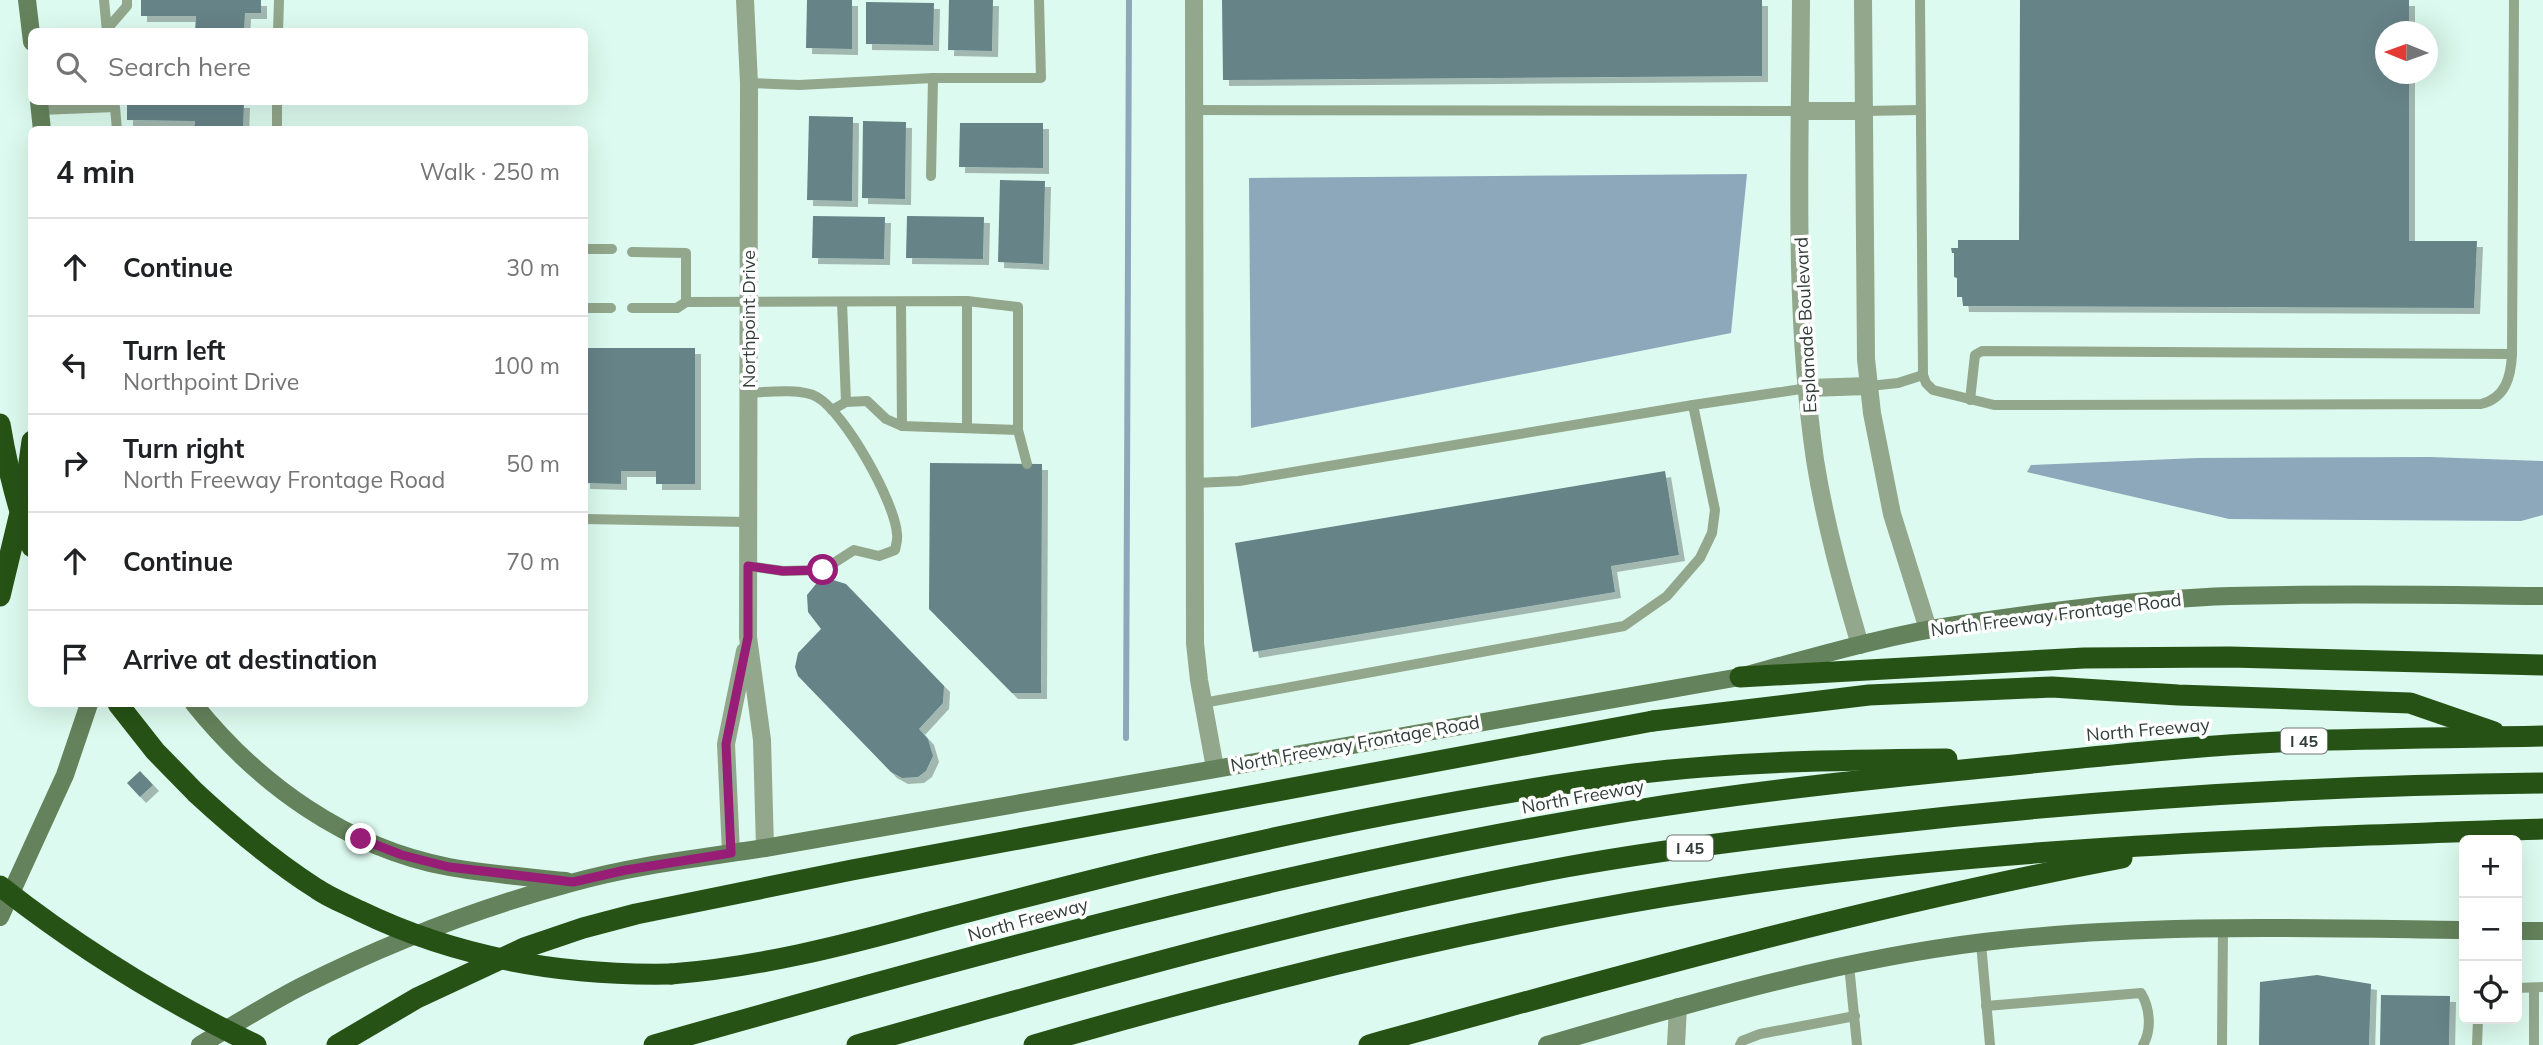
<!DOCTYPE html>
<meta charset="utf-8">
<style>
body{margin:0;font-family:Mulish,sans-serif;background:#f2f2f2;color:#202124}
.controls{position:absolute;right:21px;bottom:21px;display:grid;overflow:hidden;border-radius:10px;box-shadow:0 7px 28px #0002}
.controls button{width:63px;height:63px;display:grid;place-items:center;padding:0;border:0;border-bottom:2px solid #e0e0e0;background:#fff;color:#202124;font:35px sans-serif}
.compass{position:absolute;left:2375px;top:21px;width:63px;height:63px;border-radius:50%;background:#fff;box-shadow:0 7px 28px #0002;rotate:271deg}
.stop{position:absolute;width:21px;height:21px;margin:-16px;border:5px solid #971d76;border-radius:50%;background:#fff}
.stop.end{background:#971d76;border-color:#fff;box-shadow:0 2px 7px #0008}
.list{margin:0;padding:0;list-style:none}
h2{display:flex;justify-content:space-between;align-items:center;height:91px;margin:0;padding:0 28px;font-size:30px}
h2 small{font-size:23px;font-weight:400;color:#757577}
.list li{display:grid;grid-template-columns:46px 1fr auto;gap:21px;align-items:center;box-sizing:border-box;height:98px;padding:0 28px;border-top:2px solid #e0e0e0}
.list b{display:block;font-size:26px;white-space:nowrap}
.list p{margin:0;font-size:23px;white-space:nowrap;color:#757577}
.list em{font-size:23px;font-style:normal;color:#757577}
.icon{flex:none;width:38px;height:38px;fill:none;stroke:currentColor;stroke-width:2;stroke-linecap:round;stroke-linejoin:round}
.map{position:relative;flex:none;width:2543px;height:1045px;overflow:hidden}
.search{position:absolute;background:#fff;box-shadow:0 7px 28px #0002;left:28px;top:28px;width:560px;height:77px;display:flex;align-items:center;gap:18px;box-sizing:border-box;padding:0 24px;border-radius:10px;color:#757577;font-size:26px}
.panel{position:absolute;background:#fff;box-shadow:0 7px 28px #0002;left:28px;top:126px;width:560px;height:581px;border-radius:10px}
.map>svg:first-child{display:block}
</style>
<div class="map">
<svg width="2543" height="1045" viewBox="0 0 2543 1045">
<defs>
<filter id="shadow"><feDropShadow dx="6" dy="6" stdDeviation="0" flood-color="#0004"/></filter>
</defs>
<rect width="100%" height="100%" fill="#dcfaef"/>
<!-- water -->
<g fill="#8ea8bb">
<path d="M1747 174 1731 333 1251 428 1249 178Z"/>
<path d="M2430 457 2543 461V515L2521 521 2229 519 2027 472 2031 465 2197 458Z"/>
</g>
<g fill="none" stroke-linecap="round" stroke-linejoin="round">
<!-- stream -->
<path stroke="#8ea8bb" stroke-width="6" d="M1126 738 1129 0"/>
</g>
<!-- building -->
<g fill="#668387" filter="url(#shadow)">
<path d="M141 0H261V13H245L244 32H195L196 16H141Z"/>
<path d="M807 0H852V49L806 48Z"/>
<path d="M949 0H993L992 51 948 50Z"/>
<path d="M1222 0H1762V76L1223 80Z"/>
<path d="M2020 0H2409V32H2386V74H2409V241H2477L2474 308 1963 306 1962 297H1957V278L1954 277V253H1952L1951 248H1958V240H2019Z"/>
<path d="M866 2 934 3 933 45 866 44Z"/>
<path d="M127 102H244L243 130H194L195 121 127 120Z"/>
<path d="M809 116 853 117 852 201 807 200Z"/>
<path d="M863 121 906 122 905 199 862 198Z"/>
<path d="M960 123H1043V168L959 167Z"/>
<path d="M1000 180 1045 181 1043 264 998 262Z"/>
<path d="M813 216 885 217 884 259 812 258Z"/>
<path d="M907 216 984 217 983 259 906 258Z"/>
<path d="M584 348H695V484H656V471H621V484L584 483Z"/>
<path d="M930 463 1042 464 1041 693H1012L929 609Z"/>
<path d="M1665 471 1679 555 1611 566 1615 592 1253 652 1235 543Z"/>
<path d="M830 579 846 584 944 686 943 703 919 729 928 739 933 756 926 771 918 777 902 778 891 772 798 676 795 667 798 653 821 629 808 612 807 595 816 584Z"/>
<path d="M140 771 153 785 140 797 127 783Z"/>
<path d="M2317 975 2371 984 2369 1045H2259L2260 982Z"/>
<path d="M2381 995 2450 996 2449 1045H2380Z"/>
</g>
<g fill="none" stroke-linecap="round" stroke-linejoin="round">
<!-- service -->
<g stroke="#92a78c" stroke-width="10">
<path d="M104 0 107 32"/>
<path d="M1920 0 1923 375 1926 383 1933 390 1994 405 2481 404C2506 398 2511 376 2512 354L2514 0"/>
<path d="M107 29 127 6V0"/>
<path d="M278 32 279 0"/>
<path d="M749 83 799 85 933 78H1041L1039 0"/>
<path d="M40 110 115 107 117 130"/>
<path d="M1194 110 1800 111"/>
<path d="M1864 111 1920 110"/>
<path d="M277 130V102"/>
<path d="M931 176 933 78"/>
<path d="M584 249H612"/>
<path d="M632 252 686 253V302L967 301 1018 307V430L1027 464"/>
<path d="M842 302 846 402"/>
<path d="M901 302 902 426 1018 430"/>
<path d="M584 308H611"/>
<path d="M632 308H677L686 302"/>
<path d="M1869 386 1898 383 1923 375"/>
<path d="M1970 400 1975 355 1982 351 2512 354"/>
<path d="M832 410 846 402 867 401 886 419 902 426"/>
<path d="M967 428V301"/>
<path d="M1195 483 1239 481 1693 405 1808 388"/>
<path d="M584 519 748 522"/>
<path d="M748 566 783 571 823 570 854 550 879 556 895 550C896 545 898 539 897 534 895 502 845 413 817 397 802 388 766 392 748 393"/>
<path d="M1203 703 1624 626 1667 596 1700 558 1712 533 1715 510 1693 405"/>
<path d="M1981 943 1990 1045"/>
<path d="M1849 965 1857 1045"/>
<path d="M2517 988 2543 987"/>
<path d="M2534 988V1045"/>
<path d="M1986 1006 2141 993C2150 1008 2152 1030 2143 1045"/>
<path d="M1740 1045 1742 1041 1760 1034 1855 1016"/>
<path d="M2222 1045 2223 928"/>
<path d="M2477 1045 2478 1019"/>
</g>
<!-- minor -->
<g stroke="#92a78c" stroke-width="18">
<path d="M745 0 749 83 748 637 762 740 765 848"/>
<path d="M1194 0 1195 643 1199 680 1215 768"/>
<path d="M731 853 726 744 745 651"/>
<path d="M1676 1045 1678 1007"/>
</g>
<!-- tertiary -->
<g stroke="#92a78c" stroke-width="18">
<path d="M1801 0C1800 153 1793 308 1815 460 1825 523 1842 584 1860 645"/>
<path d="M1863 0 1866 359 1872 413 1892 514 1928 629"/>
<path d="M1800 111H1864"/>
<path d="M1808 388 1869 386"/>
</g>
<!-- secondary -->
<g stroke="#64825b" stroke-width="18">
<path d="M27 0 32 42"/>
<path d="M39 102 42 130"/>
<path d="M194 704C258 784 347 848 449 867 487 874 527 877 566 881"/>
<path d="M0 917 65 775 89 704"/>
<path d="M2517 931H2543"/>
<path d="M200 1045C234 1025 267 1004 302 986 388 943 478 908 571 883 634 865 701 858 765 848L1740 677C1813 657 1887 635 1962 624 2050 611 2141 599 2230 596 2335 593 2439 595 2543 596"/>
<path d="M1547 1045C1691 1003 1835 960 1984 942 2143 923 2304 928 2464 930"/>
</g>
<!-- motorway -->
<g stroke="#275216" stroke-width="21">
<path d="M0 596 25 492 32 441"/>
<path d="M1740 677 2084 658 2230 657 2543 665"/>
<path d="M118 704 155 751 196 793"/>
<path d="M1653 721 1869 695 2052 687 2178 695 2410 703 2494 732"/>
<path d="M671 974C759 967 842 946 926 923 1002 903 1078 883 1154 865 1313 828 1472 795 1634 774 1738 761 1843 760 1947 759"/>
<path d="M654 1045C975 954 1299 865 1630 811 1754 791 1879 778 2003 766 2102 756 2202 745 2302 741 2382 738 2463 738 2543 736"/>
<path d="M857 1045C1092 979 1326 912 1566 867 1665 849 1765 837 1865 826 2090 800 2316 785 2543 783"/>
<path d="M1034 1045C1241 985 1449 933 1662 897 1953 848 2249 839 2543 829"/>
<path d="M1369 1045C1618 976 1868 906 2122 858"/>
</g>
<!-- motorway-bridge -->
<g stroke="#275216" stroke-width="21">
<path d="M0 424C7 466 17 507 32 547"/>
<path d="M196 793C234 828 273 861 317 889 330 898 346 904 360 911 457 958 564 976 671 974"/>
<path d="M0 886C79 948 165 1001 256 1045"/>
<path d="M337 1045 417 998 524 948 583 928 636 914 852 870 1653 721"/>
</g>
</g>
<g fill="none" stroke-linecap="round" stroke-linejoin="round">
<!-- route -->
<path stroke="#971d76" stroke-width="9" d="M361 839 402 855 449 867 573 882 626 870 731 853 726 744 748 637V566L783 571 823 570"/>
</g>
<g text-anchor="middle" stroke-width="7" stroke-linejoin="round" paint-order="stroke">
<!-- shield labels -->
<g fill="#fff" stroke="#6f7774" stroke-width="2">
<rect x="2281" y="728.5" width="46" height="25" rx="5"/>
<rect x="1667" y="835.5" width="46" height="25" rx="5"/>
</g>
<g font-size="16" font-weight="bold" fill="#313d39">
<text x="2304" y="747">I 45</text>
<text x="1690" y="854">I 45</text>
</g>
<!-- street labels -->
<g font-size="18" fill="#313d39" stroke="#fff">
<text transform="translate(749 319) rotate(-90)" y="6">Northpoint Drive</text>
<text transform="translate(1806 325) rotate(-93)" y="6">Esplanade Boulevard</text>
<text transform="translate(2056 615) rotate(-7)" y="6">North Freeway Frontage Road</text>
<text transform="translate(2148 730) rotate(-5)" y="6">North Freeway</text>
<text transform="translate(1355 744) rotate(-10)" y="6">North Freeway Frontage Road</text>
<text transform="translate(1583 797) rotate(-10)" y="6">North Freeway</text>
<text transform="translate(1028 920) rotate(-15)" y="6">North Freeway</text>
</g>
</g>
</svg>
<div class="controls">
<button>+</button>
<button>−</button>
<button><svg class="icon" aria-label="locate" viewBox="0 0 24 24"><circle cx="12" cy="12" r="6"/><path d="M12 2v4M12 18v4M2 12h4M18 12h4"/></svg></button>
</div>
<svg class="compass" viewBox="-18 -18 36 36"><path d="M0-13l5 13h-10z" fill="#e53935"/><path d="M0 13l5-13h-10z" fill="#757577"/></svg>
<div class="stop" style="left:823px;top:570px"></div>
<div class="stop end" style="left:361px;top:839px"></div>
<div class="search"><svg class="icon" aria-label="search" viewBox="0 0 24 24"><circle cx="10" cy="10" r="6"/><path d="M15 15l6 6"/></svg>Search here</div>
<section class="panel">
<h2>4 min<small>Walk · 250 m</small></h2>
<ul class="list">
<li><svg class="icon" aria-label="ahead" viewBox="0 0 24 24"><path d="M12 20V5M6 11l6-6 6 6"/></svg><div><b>Continue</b></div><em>30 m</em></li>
<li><svg class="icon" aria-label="left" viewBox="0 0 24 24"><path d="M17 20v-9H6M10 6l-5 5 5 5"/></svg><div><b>Turn left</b><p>Northpoint Drive</p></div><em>100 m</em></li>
<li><svg class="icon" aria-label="right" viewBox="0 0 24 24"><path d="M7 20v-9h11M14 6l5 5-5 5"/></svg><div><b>Turn right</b><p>North Freeway Frontage Road</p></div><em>50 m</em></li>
<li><svg class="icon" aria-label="ahead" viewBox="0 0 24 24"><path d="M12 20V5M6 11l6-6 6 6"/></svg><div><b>Continue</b></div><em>70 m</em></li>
<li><svg class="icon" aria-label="arrive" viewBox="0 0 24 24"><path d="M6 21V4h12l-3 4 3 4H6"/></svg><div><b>Arrive at destination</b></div></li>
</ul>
</section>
</div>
